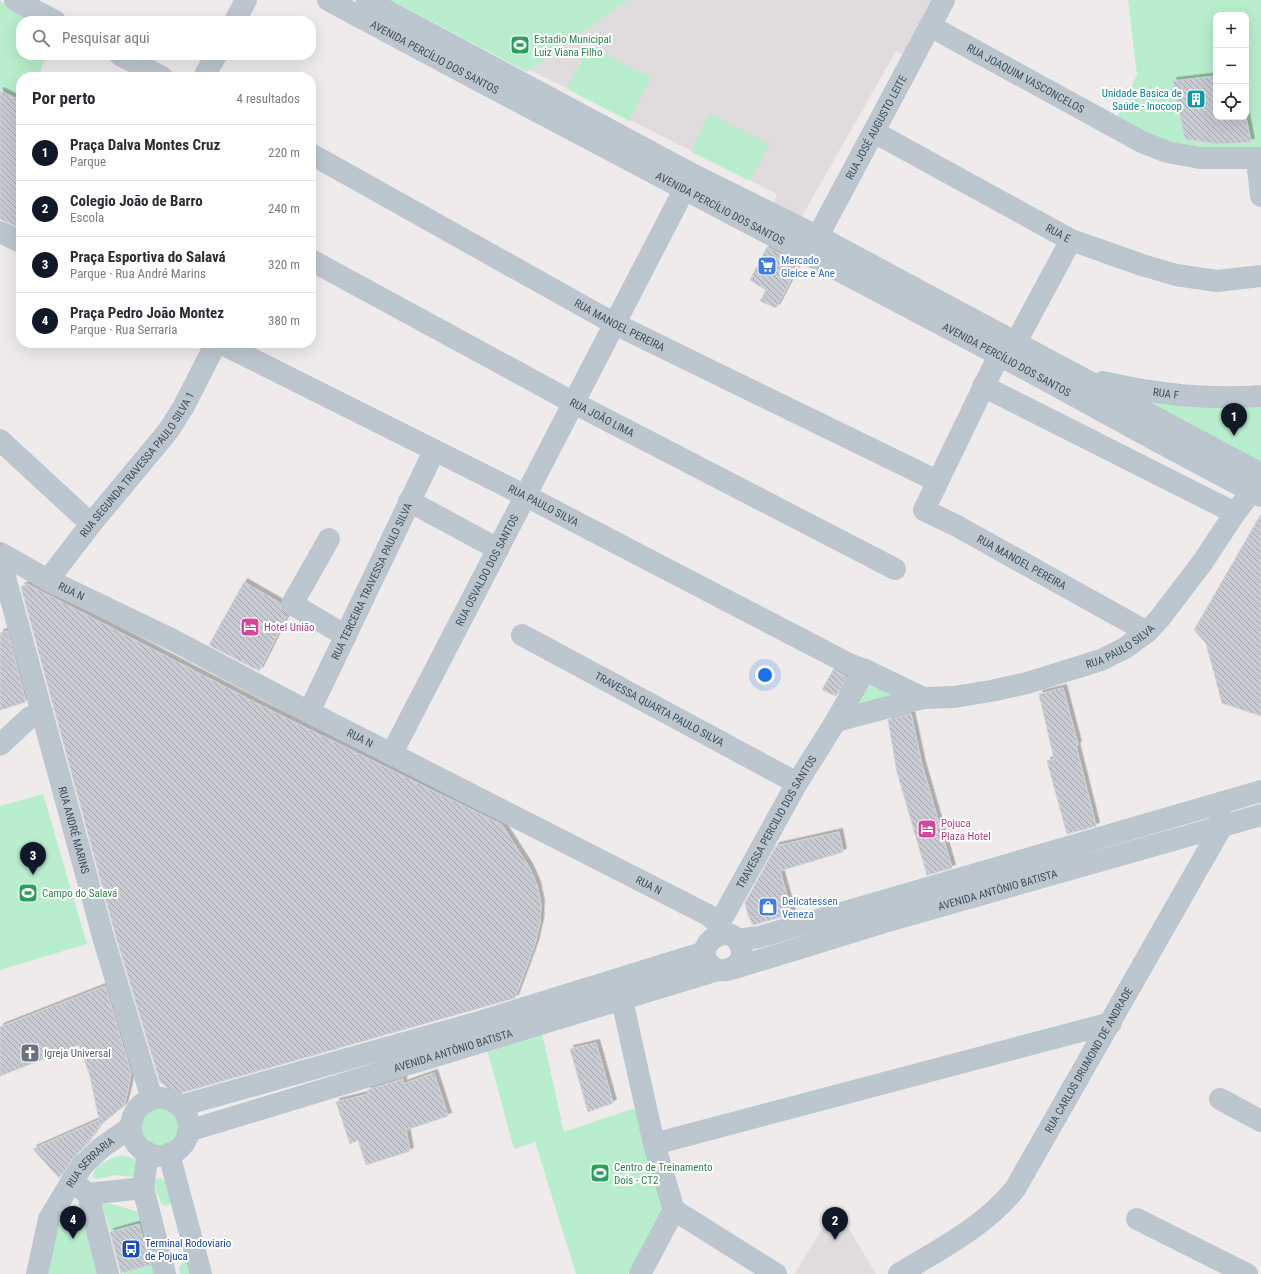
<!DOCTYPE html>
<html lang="pt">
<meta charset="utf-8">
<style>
body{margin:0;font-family:"Roboto Condensed",sans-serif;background:#f2f2f3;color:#2b2b33}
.controls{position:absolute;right:12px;top:12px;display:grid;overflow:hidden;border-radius:8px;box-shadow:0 4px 16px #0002}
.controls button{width:36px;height:36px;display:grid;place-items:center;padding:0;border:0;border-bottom:1px solid #e1e1e2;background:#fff;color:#2b2b33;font:20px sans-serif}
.you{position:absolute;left:765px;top:675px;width:14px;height:14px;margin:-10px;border:3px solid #fff;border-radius:50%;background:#1a73e8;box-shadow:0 0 0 6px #1a73e833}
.badge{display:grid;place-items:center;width:26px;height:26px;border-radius:50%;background:#111827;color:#fff;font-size:13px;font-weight:700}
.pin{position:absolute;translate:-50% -33px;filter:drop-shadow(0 1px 2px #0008)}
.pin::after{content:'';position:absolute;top:21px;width:14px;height:12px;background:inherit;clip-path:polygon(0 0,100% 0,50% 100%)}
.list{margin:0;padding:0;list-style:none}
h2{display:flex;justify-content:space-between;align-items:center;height:52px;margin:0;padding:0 16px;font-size:17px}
h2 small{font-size:13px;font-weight:400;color:#7c7c81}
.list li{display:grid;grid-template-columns:26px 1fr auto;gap:12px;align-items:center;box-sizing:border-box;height:56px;padding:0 16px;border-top:1px solid #e1e1e2}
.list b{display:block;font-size:15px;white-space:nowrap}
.list p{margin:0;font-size:13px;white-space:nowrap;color:#7c7c81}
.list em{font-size:13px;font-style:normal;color:#7c7c81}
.icon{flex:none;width:22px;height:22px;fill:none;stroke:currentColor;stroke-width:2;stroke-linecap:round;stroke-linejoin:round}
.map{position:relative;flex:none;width:1261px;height:1274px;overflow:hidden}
.search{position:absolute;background:#fff;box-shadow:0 4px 16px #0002;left:16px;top:16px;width:300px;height:44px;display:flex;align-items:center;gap:10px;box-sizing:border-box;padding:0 14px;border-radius:16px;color:#7c7c81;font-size:15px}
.panel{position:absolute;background:#fff;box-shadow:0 4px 16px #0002;left:16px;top:72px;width:300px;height:276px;border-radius:16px}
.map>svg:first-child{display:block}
</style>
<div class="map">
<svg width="1261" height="1274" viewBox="0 0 1261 1274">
<defs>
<pattern id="building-back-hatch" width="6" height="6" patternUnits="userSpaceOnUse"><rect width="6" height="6" fill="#c8cbd1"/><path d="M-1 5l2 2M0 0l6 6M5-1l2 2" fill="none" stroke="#a4a7ad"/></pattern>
<filter id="shadow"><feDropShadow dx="3.5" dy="-3.5" stdDeviation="0" flood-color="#0004"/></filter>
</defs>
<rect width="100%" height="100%" fill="#efebeb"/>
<!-- education -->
<g fill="#e0dcdd">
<path d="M628 0H938L904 56 896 51 801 218 773 204 777 194 530 70Z"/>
<path d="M835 1206 876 1274H795Z"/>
</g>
<!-- park -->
<g fill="#b8eecd" fill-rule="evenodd">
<path d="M391 0H628L527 72Z"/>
<path d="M1128 0H1261V149L1184 148 1115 122 1137 75ZM1216 15H1246V117H1216Z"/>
<path d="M0 1 37 21H21V55H47L38 77H21V100L0 89Z"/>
<path d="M589 46 651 78 629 121 567 89Z"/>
<path d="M709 114 769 144 750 181 691 152Z"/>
<path d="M1133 398 1261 406V464Z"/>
<path d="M869 683 897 694 850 713Z"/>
<path d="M43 794 87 944 0 970V806Z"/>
<path d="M542 1033 564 1132 638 1107 665 1205 628 1274H576L535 1142 514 1149 487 1049Z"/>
<circle cx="159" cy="1126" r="20"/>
<path d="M122 1155 136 1159 140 1165 136 1173 132 1177 116 1175 96 1179 92 1176C96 1164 110 1158 122 1155Z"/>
<path d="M160 1178 167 1183 172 1202 167 1206 162 1205 153 1185 155 1180Z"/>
<path d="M101 1201 142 1213 157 1274H124Z"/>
<path d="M74 1204 82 1206 98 1274H48C53 1249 55 1221 74 1204Z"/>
<path d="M185 1260 188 1261 195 1274H180L179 1267Z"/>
</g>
<!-- building -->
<g fill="url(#building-back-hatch)" stroke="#cfd2d8" filter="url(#shadow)">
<path d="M1216 76V117H1246L1251 142 1217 144 1185 139 1173 81Z"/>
<path d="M0 91 21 101V228L0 219Z"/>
<path d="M767 247 799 264 776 308 760 301 766 290 750 280Z"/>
<path d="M1261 514V716L1222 703 1206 643 1194 630Z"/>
<path d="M244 582 280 603 281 610 287 616 259 671 209 645Z"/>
<path d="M27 584 260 705 502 825 529 867 537 885 541 904 540 922 535 944 515 998 177 1094 160 1082 116 937 21 587Z"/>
<path d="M7 631 26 702 0 710V633Z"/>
<path d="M833 670 847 677 836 696 822 690Z"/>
<path d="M1063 688 1078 745 1076 746 1096 826 1067 834 1047 761 1054 759 1039 694Z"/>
<path d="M911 714 922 765 952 868 927 875 897 772 888 720Z"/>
<path d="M839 832 843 852 780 871 792 914 753 925 748 915 745 903 776 846Z"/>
<path d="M105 986 131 1073 128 1090 124 1106 100 1125 84 1147 74 1157 59 1178 33 1149 99 1120 90 1076 79 1045 0 1076V1027Z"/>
<path d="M596 1043 613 1103 588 1112 570 1049Z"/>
<path d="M434 1073 448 1116 406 1130 410 1151 366 1165 358 1140 350 1144 336 1102 369 1094 367 1090 403 1079V1084Z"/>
<path d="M139 1224 150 1265 121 1273 110 1232Z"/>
</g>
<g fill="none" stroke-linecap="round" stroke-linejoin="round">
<!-- minor -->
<g stroke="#bcc6cf" stroke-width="22">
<path d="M15 0 55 21"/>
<path id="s1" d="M328 0C551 120 776 237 999 355 1087 402 1173 451 1261 496"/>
<path d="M367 0 690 173 819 237 1261 474"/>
<path d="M235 21 246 0"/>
<path id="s2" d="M930 26 1142 142 1167 152 1200 158H1261"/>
<path d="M120 55 162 77"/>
<path d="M204 77 216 55"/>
<path id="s3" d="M874 132 1071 240 1142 265 1176 275 1217 281 1261 276"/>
<path id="s4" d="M311 154 615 324 937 481"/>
<path d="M1257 159 1261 196"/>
<path d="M0 232 21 242"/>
<path id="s5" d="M811 249 944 0"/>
<path id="s6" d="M311 260 574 403 895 569"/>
<path d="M1016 342 1071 240"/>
<path id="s7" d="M220 343 526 496 849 664 865 670 923 698"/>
<path id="s8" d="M999 355 924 510 957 526 1147 632"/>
<path id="s9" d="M1103 382C1154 394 1209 400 1261 396"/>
<path d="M983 386 1235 513"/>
<path d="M0 440 91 524"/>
<path d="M409 501 498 549"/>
<path d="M329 539 292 604 346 636"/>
<path id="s10" d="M0 553 48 580 173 640 309 712 708 915 719 924"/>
<path id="s11" d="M0 559 104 940 152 1099"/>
<path id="s12" d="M48 580 91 524 169 430 184 406 216 343"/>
<path id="s13" d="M522 635 797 783"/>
<path id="s14" d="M309 712 434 451"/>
<path id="s15" d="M836 721 923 698 954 697 991 691 1027 683 1101 660 1125 648 1147 632 1160 618 1202 563 1235 513 1252 491"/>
<path d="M0 745 29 718 42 712"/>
<path id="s16" d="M392 753 684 190 688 176"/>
<path id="s17" d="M719 924 797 783 836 721 865 670"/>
<path d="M737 940 759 937 1261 791"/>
<path id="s18" d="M735 968 888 921 1261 815"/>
<path d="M622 1000 654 1144 674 1210 776 1274"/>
<circle cx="160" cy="1127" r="29"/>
<path d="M1220 1099 1261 1121"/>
<path d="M180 1106 479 1022 705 952"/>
<path id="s19" d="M188 1131 718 970C731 972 746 963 741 947 730 914 682 952 718 970"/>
<path d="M654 1144 1111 1023"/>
<path d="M148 1153 143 1188 165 1274"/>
<path d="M169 1154 201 1274"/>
<path d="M72 1181 88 1194 108 1274"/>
<path d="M88 1194 143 1188"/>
<path d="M1137 1219 1247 1274"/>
<path id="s20" d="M37 1274 49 1219 72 1181 84 1164 101 1148 131 1127"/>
<path d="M640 1274 674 1210"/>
<path id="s21" d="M899 1274C940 1249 984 1227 1015 1189L1222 826 1218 804"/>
</g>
</g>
<!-- icons -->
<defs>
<symbol id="stadium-square" viewBox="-11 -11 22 22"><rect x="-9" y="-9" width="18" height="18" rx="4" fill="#2e9e5b" stroke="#fff"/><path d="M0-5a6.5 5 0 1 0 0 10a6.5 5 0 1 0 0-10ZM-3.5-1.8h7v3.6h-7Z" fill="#fff"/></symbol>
<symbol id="building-square" viewBox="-11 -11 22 22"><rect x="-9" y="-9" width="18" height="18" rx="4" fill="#0f9aa8" stroke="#fff"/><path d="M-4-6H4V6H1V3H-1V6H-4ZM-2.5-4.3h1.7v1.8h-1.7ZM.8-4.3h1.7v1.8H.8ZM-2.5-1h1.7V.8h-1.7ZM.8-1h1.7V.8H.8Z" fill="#fff"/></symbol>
<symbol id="supermarket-square" viewBox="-11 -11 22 22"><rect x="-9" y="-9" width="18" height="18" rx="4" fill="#3f7fe0" stroke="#fff"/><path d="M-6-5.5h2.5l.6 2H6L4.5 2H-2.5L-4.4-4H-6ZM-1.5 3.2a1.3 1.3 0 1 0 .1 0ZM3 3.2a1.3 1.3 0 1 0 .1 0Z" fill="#fff"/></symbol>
<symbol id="hotel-square" viewBox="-11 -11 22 22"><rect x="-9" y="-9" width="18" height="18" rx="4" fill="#d1479c" stroke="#fff"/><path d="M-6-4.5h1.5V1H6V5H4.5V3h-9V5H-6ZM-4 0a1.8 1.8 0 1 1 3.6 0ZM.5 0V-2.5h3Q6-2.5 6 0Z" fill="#fff"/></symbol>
<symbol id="shop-square" viewBox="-11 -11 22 22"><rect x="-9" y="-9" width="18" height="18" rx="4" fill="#3f7fe0" stroke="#fff"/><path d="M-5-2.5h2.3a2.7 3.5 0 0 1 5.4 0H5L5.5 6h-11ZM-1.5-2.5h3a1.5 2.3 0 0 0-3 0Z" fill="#fff"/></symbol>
<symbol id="church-square" viewBox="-11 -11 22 22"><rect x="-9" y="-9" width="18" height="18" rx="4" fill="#6b7280" stroke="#fff"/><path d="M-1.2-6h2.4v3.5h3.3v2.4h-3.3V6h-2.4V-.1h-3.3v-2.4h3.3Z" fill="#fff"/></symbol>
<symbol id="bus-square" viewBox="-11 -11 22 22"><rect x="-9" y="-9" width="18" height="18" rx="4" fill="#1a4fb4" stroke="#fff"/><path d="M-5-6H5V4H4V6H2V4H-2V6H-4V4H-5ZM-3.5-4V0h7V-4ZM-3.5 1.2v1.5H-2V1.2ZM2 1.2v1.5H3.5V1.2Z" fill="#fff"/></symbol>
</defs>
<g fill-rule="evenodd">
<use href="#stadium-square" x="509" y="34" width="22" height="22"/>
<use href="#building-square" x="1185" y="88" width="22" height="22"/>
<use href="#supermarket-square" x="756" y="255" width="22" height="22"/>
<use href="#hotel-square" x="239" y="616" width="22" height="22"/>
<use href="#hotel-square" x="916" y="818" width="22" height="22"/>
<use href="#stadium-square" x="17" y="882" width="22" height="22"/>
<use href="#shop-square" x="757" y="896" width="22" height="22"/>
<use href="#church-square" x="19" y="1042" width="22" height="22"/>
<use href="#stadium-square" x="589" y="1162" width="22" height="22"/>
<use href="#bus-square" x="120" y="1238" width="22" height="22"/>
</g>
<g text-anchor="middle" stroke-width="4" stroke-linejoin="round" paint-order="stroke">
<!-- leisure labels -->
<g font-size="11" fill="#27864d" stroke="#fff" text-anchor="start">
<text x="534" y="43">Estadio Municipal<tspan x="534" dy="13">Luiz Viana Filho</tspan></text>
<text x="42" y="897">Campo do Salavá</text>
<text x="614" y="1171">Centro de Treinamento<tspan x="614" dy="13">Dois - CT2</tspan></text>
</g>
<!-- street labels -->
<g font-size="11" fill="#444f59" stroke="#fff">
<text dy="4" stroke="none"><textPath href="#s1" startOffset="121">AVENIDA PERCÍLIO DOS SANTOS</textPath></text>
<text dy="4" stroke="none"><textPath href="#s2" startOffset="109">RUA JOAQUIM VASCONCELOS</textPath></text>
<text dy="4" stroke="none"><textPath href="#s5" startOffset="138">RUA JOSÉ AUGUSTO LEITE</textPath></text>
<text dy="4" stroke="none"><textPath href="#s1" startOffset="444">AVENIDA PERCÍLIO DOS SANTOS</textPath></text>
<text dy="4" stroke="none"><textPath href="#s3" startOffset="210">RUA E</textPath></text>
<text dy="4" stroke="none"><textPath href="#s4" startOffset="353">RUA MANOEL PEREIRA</textPath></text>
<text dy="4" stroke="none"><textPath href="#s1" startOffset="768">AVENIDA PERCÍLIO DOS SANTOS</textPath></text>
<text dy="4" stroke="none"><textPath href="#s9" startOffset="64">RUA F</textPath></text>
<text dy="4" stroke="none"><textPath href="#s6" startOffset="331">RUA JOÃO LIMA</textPath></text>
<text dy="4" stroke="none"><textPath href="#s12" startOffset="146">RUA SEGUNDA TRAVESSA PAULO SILVA 1</textPath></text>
<text dy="4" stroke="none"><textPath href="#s7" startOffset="362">RUA PAULO SILVA</textPath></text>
<text dy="4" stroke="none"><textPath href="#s8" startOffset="283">RUA MANOEL PEREIRA</textPath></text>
<text dy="4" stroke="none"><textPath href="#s16" startOffset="206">RUA OSVALDO DOS SANTOS</textPath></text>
<text dy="4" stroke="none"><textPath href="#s14" startOffset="145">RUA TERCEIRA TRAVESSA PAULO SILVA</textPath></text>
<text dy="4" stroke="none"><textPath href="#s10" startOffset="81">RUA N</textPath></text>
<text dy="4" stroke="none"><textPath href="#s15" startOffset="296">RUA PAULO SILVA</textPath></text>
<text dy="4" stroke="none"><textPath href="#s13" startOffset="156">TRAVESSA QUARTA PAULO SILVA</textPath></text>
<text dy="4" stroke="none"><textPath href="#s10" startOffset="405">RUA N</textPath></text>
<text dy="4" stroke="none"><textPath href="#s17" startOffset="117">TRAVESSA PERCILIO DOS SANTOS</textPath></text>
<text dy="4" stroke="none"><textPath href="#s11" startOffset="281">RUA ANDRÉ MARINS</textPath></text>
<text dy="4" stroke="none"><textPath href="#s10" startOffset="729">RUA N</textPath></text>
<text dy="4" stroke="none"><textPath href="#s18" startOffset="274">AVENIDA ANTÔNIO BATISTA</textPath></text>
<text dy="4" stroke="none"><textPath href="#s19" startOffset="277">AVENIDA ANTÔNIO BATISTA</textPath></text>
<text dy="4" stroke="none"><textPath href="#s21" startOffset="293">RUA CARLOS DRUMOND DE ANDRADE</textPath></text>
<text dy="4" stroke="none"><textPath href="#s20" startOffset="127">RUA SERRARIA</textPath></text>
</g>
<!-- culture labels -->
<g font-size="11" fill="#0d838f" stroke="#fff" text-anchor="end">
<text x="1182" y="97">Unidade Basica de<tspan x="1182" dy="13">Saúde - Inocoop</tspan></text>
</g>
<!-- shop labels -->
<g font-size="11" fill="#366cbe" stroke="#fff" text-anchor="start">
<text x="781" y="264">Mercado<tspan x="781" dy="13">Gleice e Ane</tspan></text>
<text x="782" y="905">Delicatessen<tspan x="782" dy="13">Veneza</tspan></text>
</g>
<!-- hotel labels -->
<g font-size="11" fill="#b23c85" stroke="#fff" text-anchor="start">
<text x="264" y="631">Hotel União</text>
<text x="941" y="827">Pojuca<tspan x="941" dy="13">Plaza Hotel</tspan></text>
</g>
<!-- worship labels -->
<g font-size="11" fill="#5b616d" stroke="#fff" text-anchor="start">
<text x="44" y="1057">Igreja Universal</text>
</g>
<!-- transit labels -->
<g font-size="11" fill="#164399" stroke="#fff" text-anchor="start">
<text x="145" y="1247">Terminal Rodoviario<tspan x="145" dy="13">de Pojuca</tspan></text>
</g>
</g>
</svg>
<div class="controls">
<button>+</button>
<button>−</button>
<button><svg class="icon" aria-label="locate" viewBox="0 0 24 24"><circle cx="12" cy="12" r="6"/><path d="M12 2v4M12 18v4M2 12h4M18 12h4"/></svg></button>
</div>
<div class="you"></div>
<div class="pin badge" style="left:1234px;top:436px">1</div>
<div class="pin badge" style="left:835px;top:1240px">2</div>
<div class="pin badge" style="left:33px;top:875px">3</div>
<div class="pin badge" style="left:73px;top:1239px">4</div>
<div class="search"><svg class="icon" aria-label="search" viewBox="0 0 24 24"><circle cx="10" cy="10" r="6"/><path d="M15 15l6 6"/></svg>Pesquisar aqui</div>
<section class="panel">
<h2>Por perto<small>4 resultados</small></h2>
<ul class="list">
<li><span class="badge">1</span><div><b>Praça Dalva Montes Cruz</b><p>Parque</p></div><em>220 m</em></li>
<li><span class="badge">2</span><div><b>Colegio João de Barro</b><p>Escola</p></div><em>240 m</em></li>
<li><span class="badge">3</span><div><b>Praça Esportiva do Salavá</b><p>Parque · Rua André Marins</p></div><em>320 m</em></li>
<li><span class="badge">4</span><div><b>Praça Pedro João Montez</b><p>Parque · Rua Serraria</p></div><em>380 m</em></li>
</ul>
</section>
</div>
